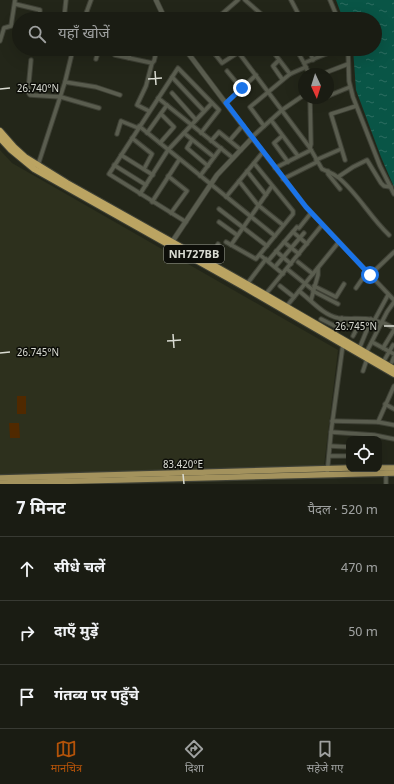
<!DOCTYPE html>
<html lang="hi">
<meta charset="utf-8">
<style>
body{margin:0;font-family:Georgia,"Noto Sans Devanagari",serif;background:#23251c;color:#f1f3f6}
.controls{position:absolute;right:12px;bottom:12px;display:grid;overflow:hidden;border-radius:8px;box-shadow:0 4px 16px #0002}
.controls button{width:36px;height:36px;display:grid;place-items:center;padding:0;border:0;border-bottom:1px solid #383a33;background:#1a1c13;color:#f1f3f6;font:20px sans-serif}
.compass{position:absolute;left:298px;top:68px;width:36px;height:36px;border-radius:50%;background:#1a1c13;box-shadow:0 4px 16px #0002;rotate:176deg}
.stop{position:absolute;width:12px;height:12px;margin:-9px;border:3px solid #1a73e8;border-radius:50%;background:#fff}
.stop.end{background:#1a73e8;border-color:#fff;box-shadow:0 1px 4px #0008}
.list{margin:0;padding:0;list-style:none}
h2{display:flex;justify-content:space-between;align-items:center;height:52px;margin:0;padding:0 16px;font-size:17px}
h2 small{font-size:13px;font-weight:400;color:#9fa1a0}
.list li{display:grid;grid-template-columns:26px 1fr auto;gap:12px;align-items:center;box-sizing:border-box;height:64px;padding:0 16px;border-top:1px solid #383a33}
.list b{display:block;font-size:15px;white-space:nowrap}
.list em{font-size:13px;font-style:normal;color:#9fa1a0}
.icon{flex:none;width:22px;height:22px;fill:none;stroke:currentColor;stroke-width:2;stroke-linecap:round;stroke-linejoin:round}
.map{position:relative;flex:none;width:394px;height:484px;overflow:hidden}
.search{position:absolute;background:#1a1c13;box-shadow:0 4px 16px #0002;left:12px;right:12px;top:12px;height:44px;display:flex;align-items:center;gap:10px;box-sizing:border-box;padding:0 14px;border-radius:22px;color:#9fa1a0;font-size:15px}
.sheet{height:244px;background:#1a1c13}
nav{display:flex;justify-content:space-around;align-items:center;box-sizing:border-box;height:56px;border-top:1px solid #383a33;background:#1a1c13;font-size:11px;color:#9fa1a0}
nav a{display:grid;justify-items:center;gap:2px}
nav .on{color:#b45309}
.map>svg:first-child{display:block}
</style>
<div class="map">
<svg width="394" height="484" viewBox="0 0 394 484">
<defs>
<pattern id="water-ripples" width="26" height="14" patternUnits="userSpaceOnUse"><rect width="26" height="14" fill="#095546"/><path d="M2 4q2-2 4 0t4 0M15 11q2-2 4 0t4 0" fill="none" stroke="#2c6d60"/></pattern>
</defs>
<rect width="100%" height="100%" fill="#232619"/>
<!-- built -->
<path fill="#2d301d" d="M0 150 12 163 338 350 324 466 0 477Z"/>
<!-- pitch -->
<g fill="#502900">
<rect x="17" y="396" width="9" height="18"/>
<path d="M9 423H19L20 438H10Z"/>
</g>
<!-- water -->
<path fill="url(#water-ripples)" d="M336 0H394V187L381 157 356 90 353 49H375V19H343Z"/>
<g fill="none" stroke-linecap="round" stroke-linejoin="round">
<defs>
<g id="minor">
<path d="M245 0 267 19"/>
<path d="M291 0 301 19"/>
<path d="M330 0 338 19"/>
<path d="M15 4 40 10 39 19"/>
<path d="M64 19 66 0"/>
<path d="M84 19 91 0"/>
<path d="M216 19 238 0"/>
<path d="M292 19 298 14"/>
<path d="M0 41 4 28 11 26 15 0"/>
<path d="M211 49 222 63 239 52"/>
<path d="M236 49 310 148 322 169C328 172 333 173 339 178 358 194 370 217 389 235"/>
<path d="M271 49 290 74"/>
<path d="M296 49 304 63 309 74"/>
<path d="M309 49 313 60"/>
<path d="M348 49 349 81 353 97 380 166 394 194"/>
<path d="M115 55 152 63 146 86 137 105 149 111"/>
<path d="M129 58 131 49"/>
<path d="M96 59 99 49"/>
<path d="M31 60 28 92 30 95 61 97 99 108"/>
<path d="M279 60 273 66 282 79"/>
<path d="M152 63 154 61 157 49"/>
<path d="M304 63 338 49"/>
<path d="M227 71 241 88"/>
<path d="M322 74 348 64"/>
<path d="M172 77 204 111"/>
<path d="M65 82 96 87 120 95"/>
<path d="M172 93 196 120"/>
<path d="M328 96 350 87"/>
<path d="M158 98 233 158"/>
<path d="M226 103 256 75"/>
<path d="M271 120 298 156"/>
<path d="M139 126 275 236"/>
<path d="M264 126 250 107 290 74 306 67"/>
<path d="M147 133 167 105"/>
<path d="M184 133 214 157"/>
<path d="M117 134 121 121 138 128"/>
<path d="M282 136 274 143 288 162"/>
<path d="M252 137 282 110 304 95"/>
<path d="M132 138 152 154 144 169"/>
<path d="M252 138 306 207 394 300"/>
<path d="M192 140 187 148 208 166"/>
<path d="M230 140 243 125"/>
<path d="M211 141 219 132 241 150"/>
<path d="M160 143 174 127 161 114"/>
<path d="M310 148 311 144 310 98"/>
<path d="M121 155 153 175"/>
<path d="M316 160 341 149"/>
<path d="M345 160 331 114 356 106"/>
<path d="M38 165 65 82 73 49"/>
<path d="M114 165 146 185"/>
<path d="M275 168 311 150"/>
<path d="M247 171 266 195"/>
<path d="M328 171V174L340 189"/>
<path d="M168 176 187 191 171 213"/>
<path d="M200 176 221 148"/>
<path d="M338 177 353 167 367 160 381 183 384 186 391 187"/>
<path d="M283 179 317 162"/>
<path d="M239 181 258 205 283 225"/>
<path d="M140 194 168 150 212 103"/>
<path d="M226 197 263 152"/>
<path d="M152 202 179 160"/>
<path d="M219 209 267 246"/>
<path d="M186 222 109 174 178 68 219 110 201 133"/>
<path d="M219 222 237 235"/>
<path d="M299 228 311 213"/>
<path d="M293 232 307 244"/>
<path d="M226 242 256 259 293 214V211L254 163"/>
<path d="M284 242 299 254"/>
<path d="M231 245 272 186"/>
<path d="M276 251 291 264"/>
<path d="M260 255 283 274"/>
<path d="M268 261 297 227"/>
<path d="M208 262 218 244"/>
<path d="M298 262 313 274"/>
<path d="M275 267 304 233"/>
<path d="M287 269 313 290"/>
<path d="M370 275 394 252"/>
<path d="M247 284 266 259"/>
<path d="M280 286 294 297"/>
<path d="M314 286 336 297 344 284"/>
<path d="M356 288 367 272"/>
<path d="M299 291C311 300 323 315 338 318 353 320 368 316 382 323"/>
<path d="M313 291 338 304"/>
<path d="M265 295 322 225"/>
<path d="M311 300 318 275V268"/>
<path d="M286 307 338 243"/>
<path d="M321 319 337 327"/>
<path d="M375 319 388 295"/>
<path d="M340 321 357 329"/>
<path d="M382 322 394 328"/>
<path d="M334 335 342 318"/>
<path d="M353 336 362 319"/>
<path d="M372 342 394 354"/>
<path d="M383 348 394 330"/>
<path d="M359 349 369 325 368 324 371 319"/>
<path d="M366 353 387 312 394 302"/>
<path d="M385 359 393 345"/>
<path d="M392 362 394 357"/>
<path d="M363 371 367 359"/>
<path d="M385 404 394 409"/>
<path d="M332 421 378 422 394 425"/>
<path d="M378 422 394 386"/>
<path d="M331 432 374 435 394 439"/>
<path d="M330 446 349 447"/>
<path d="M329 456H349"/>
<path d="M327 475 331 432 343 344"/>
<path d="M386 484V471"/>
</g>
<g id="tertiary">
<path d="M156 0 165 19"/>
<path d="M172 242 217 175 252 138 185 49"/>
</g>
<g id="primary">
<path d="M379 468H394"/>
<path d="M0 478 349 468"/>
<path d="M0 483 394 473"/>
</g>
<g id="trunk">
<path d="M0 131 14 147 25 157 67 183 247 284 394 369"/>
<path d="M0 138 11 150 34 169 244 287 394 374"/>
</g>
</defs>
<!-- minor casing -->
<use href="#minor" stroke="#3e4035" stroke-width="5.5"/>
<!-- tertiary casing -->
<use href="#tertiary" stroke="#3e4035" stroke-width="6"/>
<!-- primary casing -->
<use href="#primary" stroke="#3e4035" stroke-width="8"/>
<!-- trunk casing -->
<use href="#trunk" stroke="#3e4035" stroke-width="8"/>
<!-- minor -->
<use href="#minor" stroke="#5a5d4f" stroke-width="3.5"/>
<!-- tertiary -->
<use href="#tertiary" stroke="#5a5d4f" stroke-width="4.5"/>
<!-- primary -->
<use href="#primary" stroke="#a3925d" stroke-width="5.5"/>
<!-- trunk -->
<use href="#trunk" stroke="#bba462" stroke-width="6"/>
</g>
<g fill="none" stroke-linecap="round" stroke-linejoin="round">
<!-- route -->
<path stroke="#1a73e8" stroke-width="5" d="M242 88 226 103 306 207 370 275"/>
</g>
<!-- ticks -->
<path fill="none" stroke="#d9dbd2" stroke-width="1.5" d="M155 71 156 85M148 79 162 78M0 89 10 88M384 326H394M173 334 174 348M167 341 181 340M0 353 10 352M183 474 184 484"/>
<g text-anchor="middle" stroke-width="3" stroke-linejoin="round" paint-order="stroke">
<!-- shield labels -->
<rect fill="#0d0e09" stroke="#9c9e96" stroke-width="1" x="164" y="245" width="60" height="18" rx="3"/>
<g font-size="11" font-weight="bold" fill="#d9dbd2">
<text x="194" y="258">NH727BB</text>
</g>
</g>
<g font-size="10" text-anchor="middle" fill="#d9dbd2" stroke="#0d0e09" stroke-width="3" stroke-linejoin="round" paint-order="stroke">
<text x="38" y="92">26.740°N</text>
<text x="356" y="330">26.745°N</text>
<text x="38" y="356">26.745°N</text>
<text x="183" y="468">83.420°E</text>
</g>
</svg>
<div class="controls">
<button><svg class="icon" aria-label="locate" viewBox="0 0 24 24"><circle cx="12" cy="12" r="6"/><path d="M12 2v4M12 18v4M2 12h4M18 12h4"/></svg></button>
</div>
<svg class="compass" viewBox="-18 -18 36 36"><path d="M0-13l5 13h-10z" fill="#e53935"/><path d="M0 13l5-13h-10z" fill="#9fa1a0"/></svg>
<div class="stop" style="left:370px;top:275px"></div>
<div class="stop end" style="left:242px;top:88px"></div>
<div class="search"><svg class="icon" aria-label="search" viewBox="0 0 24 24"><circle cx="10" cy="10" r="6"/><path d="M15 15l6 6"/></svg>यहाँ खोजें</div>
</div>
<section class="sheet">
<h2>7 मिनट<small>पैदल · 520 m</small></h2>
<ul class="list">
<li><svg class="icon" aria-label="ahead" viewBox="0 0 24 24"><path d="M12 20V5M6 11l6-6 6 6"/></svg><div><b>सीधे चलें</b></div><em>470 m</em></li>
<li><svg class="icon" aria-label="right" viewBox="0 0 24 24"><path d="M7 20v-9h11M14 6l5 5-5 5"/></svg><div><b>दाएँ मुड़ें</b></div><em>50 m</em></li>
<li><svg class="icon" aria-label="arrive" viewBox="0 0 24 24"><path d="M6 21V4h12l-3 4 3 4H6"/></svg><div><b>गंतव्य पर पहुँचे</b></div></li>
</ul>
</section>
<nav>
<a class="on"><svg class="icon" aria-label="map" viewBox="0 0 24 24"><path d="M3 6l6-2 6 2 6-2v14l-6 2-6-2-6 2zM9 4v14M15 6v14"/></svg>मानचित्र</a>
<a><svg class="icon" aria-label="directions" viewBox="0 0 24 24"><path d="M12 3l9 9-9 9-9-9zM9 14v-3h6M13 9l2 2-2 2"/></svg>दिशा</a>
<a><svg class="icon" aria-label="saved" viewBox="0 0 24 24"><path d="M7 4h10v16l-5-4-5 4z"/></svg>सहेजे गए</a>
</nav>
